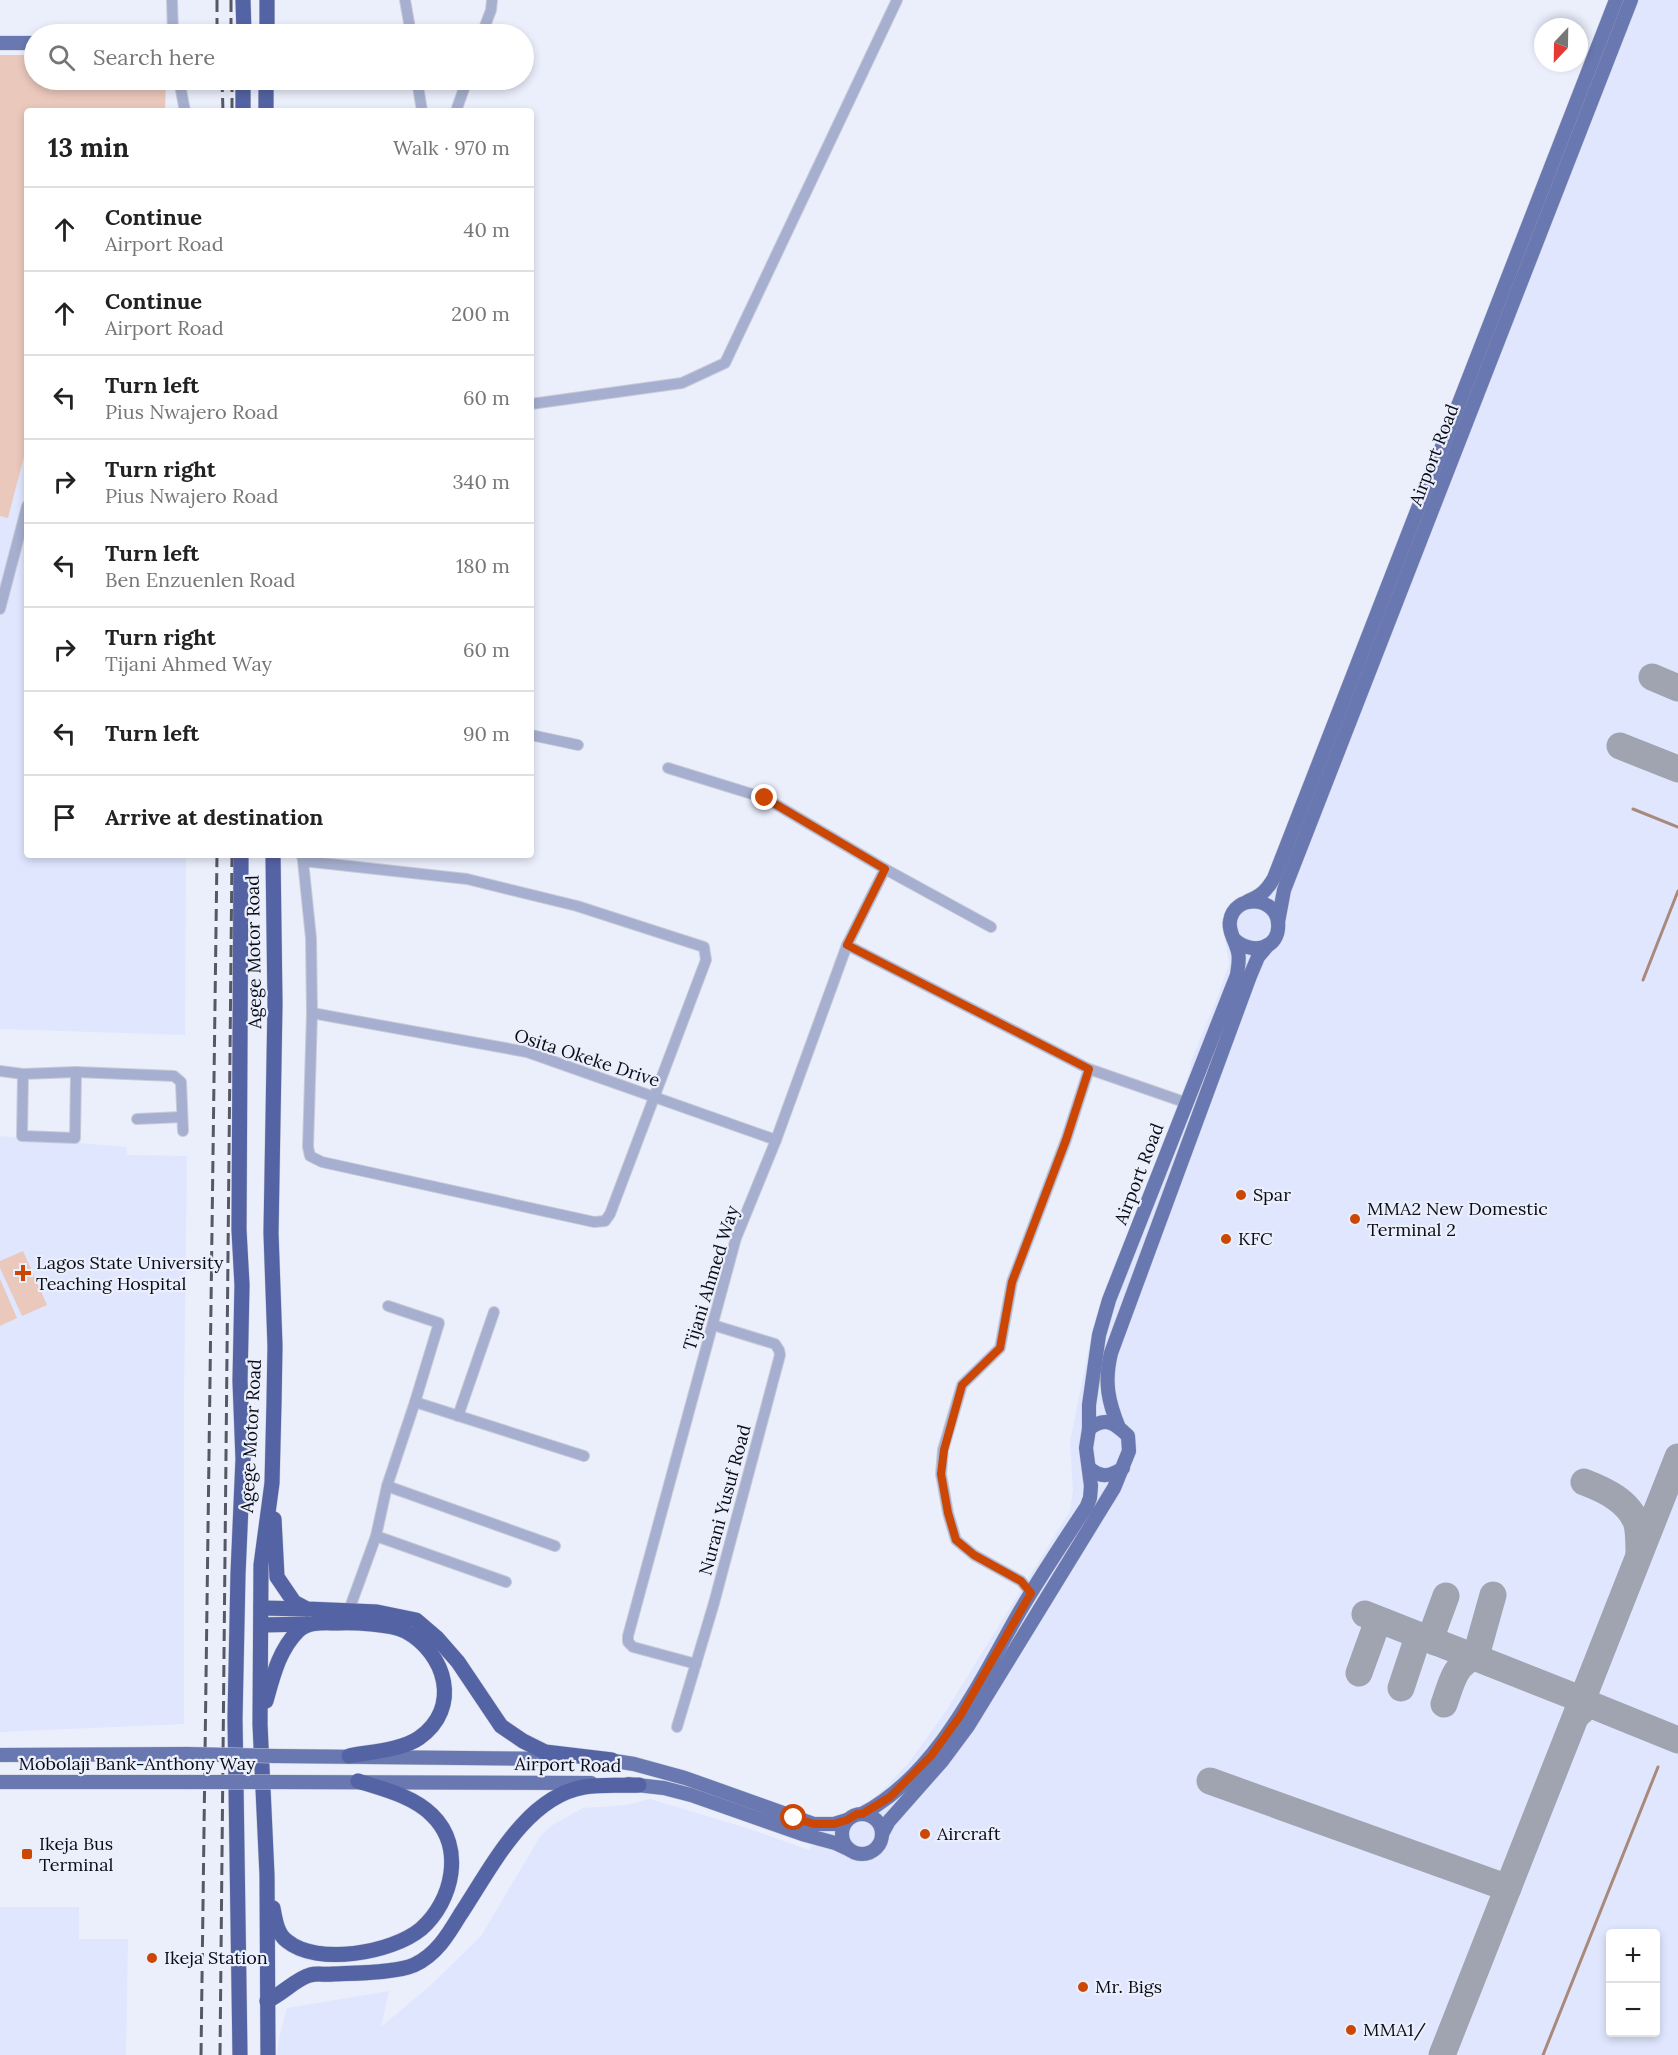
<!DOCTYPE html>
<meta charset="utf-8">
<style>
body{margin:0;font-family:Lora,serif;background:#f6f6f6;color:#222}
.controls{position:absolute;right:18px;bottom:18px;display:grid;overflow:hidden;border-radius:6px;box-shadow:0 3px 9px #0003}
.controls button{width:54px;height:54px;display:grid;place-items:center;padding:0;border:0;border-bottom:2px solid #e0e0e0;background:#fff;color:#222;font:30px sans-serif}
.compass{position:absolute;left:1534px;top:18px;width:54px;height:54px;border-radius:50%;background:#fff;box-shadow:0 3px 9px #0003;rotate:202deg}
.stop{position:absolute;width:18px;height:18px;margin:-14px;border:4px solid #cc4704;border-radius:50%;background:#fff}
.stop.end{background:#cc4704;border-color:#fff;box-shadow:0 2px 6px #0008}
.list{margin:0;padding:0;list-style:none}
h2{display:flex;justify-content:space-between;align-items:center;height:78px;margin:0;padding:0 24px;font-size:26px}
h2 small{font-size:20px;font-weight:400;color:#767676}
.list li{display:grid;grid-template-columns:39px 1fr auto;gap:18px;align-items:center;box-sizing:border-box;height:84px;padding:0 24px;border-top:2px solid #e0e0e0}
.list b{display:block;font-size:22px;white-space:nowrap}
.list p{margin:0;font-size:20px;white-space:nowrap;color:#767676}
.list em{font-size:20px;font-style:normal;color:#767676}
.icon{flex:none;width:33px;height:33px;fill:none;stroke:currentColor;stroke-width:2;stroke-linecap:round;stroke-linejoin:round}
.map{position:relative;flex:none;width:1678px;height:2055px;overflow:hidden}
.search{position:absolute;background:#fff;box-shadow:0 3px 9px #0003;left:24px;top:24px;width:510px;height:66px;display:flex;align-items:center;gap:15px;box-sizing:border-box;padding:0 21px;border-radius:33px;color:#767676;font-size:22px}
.panel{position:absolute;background:#fff;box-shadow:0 3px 9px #0003;left:24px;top:108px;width:510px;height:750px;border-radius:6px}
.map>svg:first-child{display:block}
</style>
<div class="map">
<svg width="1678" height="2055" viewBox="0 0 1678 2055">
<rect width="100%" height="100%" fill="#ebeffc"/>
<!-- built -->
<g fill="#dfe6fe" fill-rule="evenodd">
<path d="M1613 0H1678V2055H277L279 2038 287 2008 389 1991 381 2027 432 1984 481 1936 541 1835 554 1824 583 1808 626 1805 650 1799 750 1829 809 1850 829 1819 843 1816 871 1800 887 1786 910 1761 944 1714 1070 1511 1073 1490 1070 1442 1092 1332 1189 1074 1192 1059 1219 993 1229 964 1222 922 1227 909 1232 904 1259 889 1270 872ZM1610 1934H1656V2032H1610Z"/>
<path d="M27 445V855H186L185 1035 0 1029V516L8 518Z"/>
<path d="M0 1136 126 1147 127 1155 187 1156 184 1395V1724L0 1732Z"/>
<path d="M0 1907H79V1939H128L126 2055H0Z"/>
</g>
<!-- green -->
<g fill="#ebc8bc">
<path d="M0 55H34V80H166L165 111H27V445L8 518 0 516Z"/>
<path d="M23 1251 47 1305 22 1316 0 1268V1261Z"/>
<path d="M0 1279 17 1318 0 1326Z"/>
</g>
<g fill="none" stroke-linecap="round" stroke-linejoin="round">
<!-- stream -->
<g stroke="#aa897d" stroke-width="3">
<path d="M1633 809 1678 827"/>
<path d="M1643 980 1678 891"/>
<path d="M1543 2055 1658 1767"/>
</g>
<!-- taxiway -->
<g stroke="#a0a4b0" stroke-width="27">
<path d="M1652 677 1678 688"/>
<path d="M1620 746 1678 769"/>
<path d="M1584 1482C1605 1490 1629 1501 1637 1524 1639 1533 1639 1544 1639 1553"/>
<path d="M1365 1614 1583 1700"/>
<path d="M1435 1642 1432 1634 1446 1596"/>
<path d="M1477 1658V1652L1493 1595"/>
<path d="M1359 1673 1376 1626 1385 1622"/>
<path d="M1401 1688 1416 1643 1425 1638"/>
<path d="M1444 1704C1451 1685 1454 1664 1475 1657"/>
<path d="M1578 1714 1586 1707 1594 1706 1678 1740"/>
<path d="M1210 1781 1508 1888"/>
<path d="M1442 2055 1678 1457"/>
</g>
<defs>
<g id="minor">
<path d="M172 0 173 34"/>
<path d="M405 0 411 34"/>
<path d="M482 34 491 10 492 0"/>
<path d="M179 80 185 111"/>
<path d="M417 80 422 111"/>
<path d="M456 111 467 80"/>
<path d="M531 404 682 383 725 363 897 0"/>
<path d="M0 609 27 506"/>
<path d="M531 735 578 745"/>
<path d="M668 768 765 798 885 869 991 927"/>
<path d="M302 855 303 861 311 938 312 1013 308 1147 310 1156 322 1162 594 1222 605 1221 610 1214 706 960 704 947 577 906 467 879 303 861"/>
<path d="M847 945 1089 1069 1187 1103"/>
<path d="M312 1013 527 1052 776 1140"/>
<path d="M0 1071 23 1074 76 1072 174 1076 181 1082 183 1131"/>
<path d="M23 1074 22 1136 75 1138 76 1072"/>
<path d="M137 1119 182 1117"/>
<path d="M388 1306 439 1323 415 1402"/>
<path d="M458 1416 494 1312"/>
<path d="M387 1486 555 1546"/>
<path d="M376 1536 506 1582"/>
<path d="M1031 1593 1021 1581 974 1555 956 1540 948 1513 941 1474 943 1450 962 1385 1000 1348 1012 1282 1066 1140 1089 1069"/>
<path d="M349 1610 376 1536 387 1486 415 1402 584 1456"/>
<path d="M696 1664 633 1647 628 1642V1636L736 1238 776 1140 847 945 885 869"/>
<path d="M677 1727 714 1603 780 1355 779 1350 775 1344 713 1325"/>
</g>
<g id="major">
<path d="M0 43H34"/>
<path d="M1248 901C1261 896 1267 890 1274 878L1616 0"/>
<path d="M1278 922 1284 890 1631 0"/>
<path d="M1119 1428C1108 1401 1104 1382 1111 1353L1250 976 1258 957 1268 945"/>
<path d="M1089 1468C1101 1478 1110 1477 1123 1468"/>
<path d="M0 1755 187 1754"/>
<path d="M274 1756 559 1759"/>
<path d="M602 1759 634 1764 685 1778 814 1824H834L847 1820"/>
<path d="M0 1782H189"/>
<path d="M275 1782 591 1783"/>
<path d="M628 1784 664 1788 691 1795 802 1834 835 1843 850 1850"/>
<circle cx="862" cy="1834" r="20"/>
<path d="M862 1814C938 1774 979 1682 1020 1611 1041 1575 1064 1541 1087 1506L1090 1498 1091 1486 1086 1448 1089 1429V1405L1099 1335 1109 1300 1237 975C1238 967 1240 959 1238 952 1236 942 1228 931 1230 921 1234 894 1275 896 1278 922 1281 950 1250 956 1233 938"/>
<path d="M882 1834 889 1821 942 1761 968 1726 1114 1488 1129 1451 1128 1436C1115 1423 1106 1416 1089 1429"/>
</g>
<g id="highway">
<path d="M243 0 244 34"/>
<path d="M267 34V0"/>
<path d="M243 111V80"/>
<path d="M266 111V80"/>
<path d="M274 1519 277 1577 294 1602 307 1609 377 1612 416 1620 437 1638 458 1662 501 1726 523 1741 545 1752 612 1760"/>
<path d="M261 1608 307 1609"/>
<path d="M261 1625 308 1624"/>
<path d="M266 1701C273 1676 279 1650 298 1631 308 1621 324 1623 337 1623 353 1622 391 1624 405 1631 446 1653 462 1708 419 1738 402 1750 369 1752 349 1756"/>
<path d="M273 1908C275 1919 277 1934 287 1941 317 1966 392 1953 421 1929 453 1901 465 1847 432 1815 413 1796 383 1789 358 1781"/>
<path d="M267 2001C281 1995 297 1978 310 1975 317 1973 325 1975 333 1974 353 1973 396 1973 414 1965 436 1955 448 1935 460 1915 490 1870 525 1797 584 1787 601 1784 621 1786 639 1785"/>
<path d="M240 2055 235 1718 238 1574 243 1459 240 1381 242 1285 239 1230 241 855"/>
<path d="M268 2055 267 1875 260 1724 261 1565 272 1483 274 1403 275 1346 271 1233 275 1004 273 855"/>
</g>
</defs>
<!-- minor casing -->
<use href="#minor" stroke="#c7cbd7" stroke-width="12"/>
<!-- major casing -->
<use href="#major" stroke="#c7cbd7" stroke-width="15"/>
<!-- highway casing -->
<use href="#highway" stroke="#c7cbd7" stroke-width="16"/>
<!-- minor -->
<use href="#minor" stroke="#a6afcf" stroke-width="10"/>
<!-- major -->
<use href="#major" stroke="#6978b0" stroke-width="14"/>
<!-- highway -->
<use href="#highway" stroke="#5463a4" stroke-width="15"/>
<!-- rail -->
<g stroke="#565964" stroke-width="3" stroke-dasharray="12 6" stroke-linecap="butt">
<path d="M217 0V34"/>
<path d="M231 0V34"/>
<path d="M222 80 223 111"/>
<path d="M232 80V111"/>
<path d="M201 2055 217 855"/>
<path d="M220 2055 232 855"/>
</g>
<defs>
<g id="major-bridge">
<path d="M187 1754 274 1756"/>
<path d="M189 1782H275"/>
</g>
</defs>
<!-- major-bridge casing -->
<use href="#major-bridge" stroke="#c7cbd7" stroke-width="15" stroke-linecap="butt"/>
<!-- major-bridge -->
<use href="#major-bridge" stroke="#6978b0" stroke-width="14"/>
</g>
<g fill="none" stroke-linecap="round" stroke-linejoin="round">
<!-- route -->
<path stroke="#cc4704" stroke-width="8" d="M765 798 885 869 847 945 1089 1069 1066 1140 1012 1282 1000 1348 962 1385 944 1450 941 1474 948 1513 956 1540 974 1555 1021 1581 1031 1593 960 1716 931 1756 890 1797 862 1814H857L847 1820 834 1824H814L794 1818"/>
</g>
<!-- markers -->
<g fill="#cc4704" stroke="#ebeffc" stroke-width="2">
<circle cx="1241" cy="1195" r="6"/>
<circle cx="1355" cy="1219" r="6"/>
<circle cx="1226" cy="1239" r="6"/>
<path d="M20 1264h6v6h6v6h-6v6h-6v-6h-6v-6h6z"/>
<circle cx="925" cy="1834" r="6"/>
<rect x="21" y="1848" width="12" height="12" rx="3"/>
<circle cx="152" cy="1958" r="6"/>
<circle cx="1083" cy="1987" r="6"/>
<circle cx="1351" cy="2030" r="6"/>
</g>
<g text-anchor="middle" stroke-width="4.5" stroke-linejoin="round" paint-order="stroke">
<!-- street labels -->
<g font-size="18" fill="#090c16" stroke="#ebeffc">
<text transform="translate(1434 455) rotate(-69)" y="6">Airport Road</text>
<text transform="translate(254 952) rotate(-91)" y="6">Agege Motor Road</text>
<text transform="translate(587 1058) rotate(18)" y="6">Osita Okeke Drive</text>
<text transform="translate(1139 1174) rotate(-69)" y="6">Airport Road</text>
<text transform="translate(711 1278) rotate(-73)" y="6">Tijani Ahmed Way</text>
<text transform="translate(251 1436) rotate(-87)" y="6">Agege Motor Road</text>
<text transform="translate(725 1500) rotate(-75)" y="6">Nurani Yusuf Road</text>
<text x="137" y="1770">Mobolaji Bank-Anthony Way</text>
<text transform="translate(568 1765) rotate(1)" y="6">Airport Road</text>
</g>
<!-- poi labels -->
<g font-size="18" fill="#090c16" stroke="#ebeffc" text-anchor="start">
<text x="1253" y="1201">Spar</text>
<text x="1367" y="1215">MMA2 New Domestic<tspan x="1367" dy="21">Terminal 2</tspan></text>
<text x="1238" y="1245">KFC</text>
<text x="36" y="1269">Lagos State University<tspan x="36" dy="21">Teaching Hospital</tspan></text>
<text x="937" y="1840">Aircraft</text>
<text x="39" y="1850">Ikeja Bus<tspan x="39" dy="21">Terminal</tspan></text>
<text x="164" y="1964">Ikeja Station</text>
<text x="1095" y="1993">Mr. Bigs</text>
<text x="1363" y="2036">MMA1/</text>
</g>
</g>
</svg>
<div class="controls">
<button>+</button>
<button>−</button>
</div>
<svg class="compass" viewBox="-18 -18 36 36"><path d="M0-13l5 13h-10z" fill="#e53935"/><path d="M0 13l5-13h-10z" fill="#767676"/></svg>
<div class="stop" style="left:794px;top:1818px"></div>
<div class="stop end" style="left:765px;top:798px"></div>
<div class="search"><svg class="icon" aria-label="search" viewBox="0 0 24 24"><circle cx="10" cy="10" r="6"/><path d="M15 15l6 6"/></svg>Search here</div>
<section class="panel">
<h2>13 min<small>Walk · 970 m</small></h2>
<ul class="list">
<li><svg class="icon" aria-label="ahead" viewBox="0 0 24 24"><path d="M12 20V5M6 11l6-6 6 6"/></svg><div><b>Continue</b><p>Airport Road</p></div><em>40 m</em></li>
<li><svg class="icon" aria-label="ahead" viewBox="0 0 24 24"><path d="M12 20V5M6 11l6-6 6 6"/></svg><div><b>Continue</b><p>Airport Road</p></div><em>200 m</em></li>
<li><svg class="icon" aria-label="left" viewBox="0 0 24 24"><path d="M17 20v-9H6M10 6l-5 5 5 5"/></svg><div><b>Turn left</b><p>Pius Nwajero Road</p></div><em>60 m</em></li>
<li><svg class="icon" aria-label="right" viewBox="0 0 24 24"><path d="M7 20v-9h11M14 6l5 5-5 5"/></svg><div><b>Turn right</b><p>Pius Nwajero Road</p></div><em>340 m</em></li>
<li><svg class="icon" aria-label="left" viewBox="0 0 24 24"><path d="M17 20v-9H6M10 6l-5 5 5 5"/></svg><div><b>Turn left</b><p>Ben Enzuenlen Road</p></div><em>180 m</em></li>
<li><svg class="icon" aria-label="right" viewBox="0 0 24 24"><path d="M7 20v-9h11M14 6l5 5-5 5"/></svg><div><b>Turn right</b><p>Tijani Ahmed Way</p></div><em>60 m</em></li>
<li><svg class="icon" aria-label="left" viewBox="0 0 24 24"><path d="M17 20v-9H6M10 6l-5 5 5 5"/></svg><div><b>Turn left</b></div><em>90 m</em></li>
<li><svg class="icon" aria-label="arrive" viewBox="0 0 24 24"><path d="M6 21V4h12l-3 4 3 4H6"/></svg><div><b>Arrive at destination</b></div></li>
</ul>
</section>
</div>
